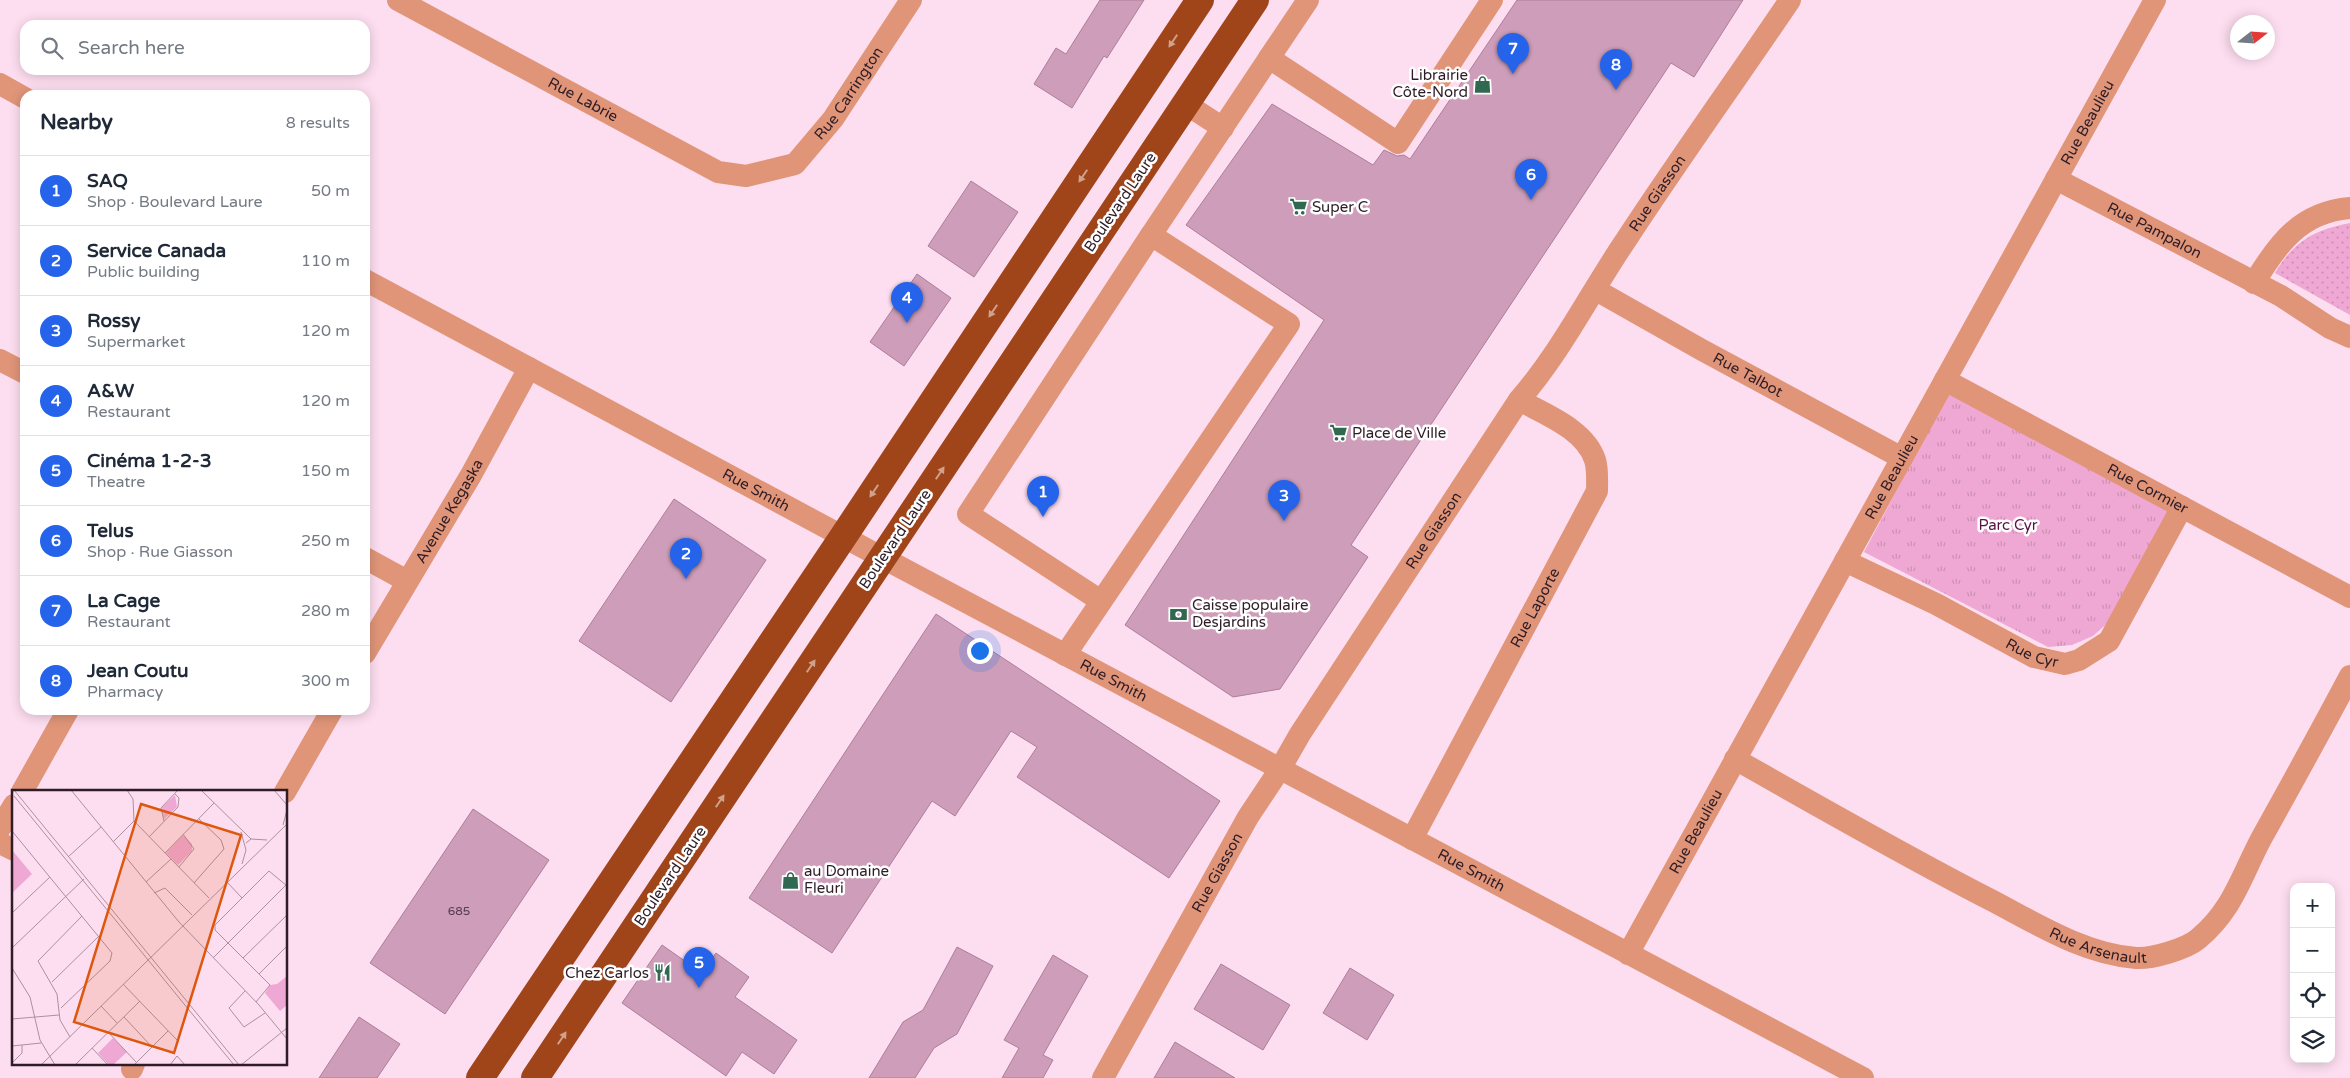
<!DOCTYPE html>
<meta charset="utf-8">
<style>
body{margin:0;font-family:"Varela Round",sans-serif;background:#f2f2f3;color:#1f2937}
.controls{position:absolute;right:15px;bottom:15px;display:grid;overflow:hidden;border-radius:10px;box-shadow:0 2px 12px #0003}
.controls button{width:45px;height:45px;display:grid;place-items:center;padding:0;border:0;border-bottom:1px solid #e0e1e3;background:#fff;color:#1f2937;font:25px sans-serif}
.compass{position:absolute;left:2230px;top:15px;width:45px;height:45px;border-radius:50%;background:#fff;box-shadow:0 2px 12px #0003;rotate:73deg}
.you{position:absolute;left:979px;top:650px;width:18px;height:18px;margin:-12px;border:4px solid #fff;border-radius:50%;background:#1a73e8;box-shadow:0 0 0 8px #1a73e833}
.badge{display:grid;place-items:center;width:32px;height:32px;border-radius:50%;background:#2563eb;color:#fff;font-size:16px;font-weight:700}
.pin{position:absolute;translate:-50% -41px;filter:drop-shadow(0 1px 2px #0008)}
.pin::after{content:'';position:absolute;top:26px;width:18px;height:15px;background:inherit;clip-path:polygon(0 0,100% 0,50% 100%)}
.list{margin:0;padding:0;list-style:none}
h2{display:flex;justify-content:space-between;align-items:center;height:65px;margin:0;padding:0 20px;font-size:21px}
h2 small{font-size:16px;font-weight:400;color:#747a83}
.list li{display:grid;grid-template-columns:32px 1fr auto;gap:15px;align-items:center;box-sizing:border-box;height:70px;padding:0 20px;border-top:1px solid #e0e1e3}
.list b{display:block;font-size:19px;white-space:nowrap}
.list p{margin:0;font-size:16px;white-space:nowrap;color:#747a83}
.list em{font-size:16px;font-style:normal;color:#747a83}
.icon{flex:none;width:28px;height:28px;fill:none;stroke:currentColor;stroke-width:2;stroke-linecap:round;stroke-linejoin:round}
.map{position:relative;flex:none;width:2350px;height:1078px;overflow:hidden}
.search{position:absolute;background:#fff;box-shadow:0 2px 12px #0003;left:20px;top:20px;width:350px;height:55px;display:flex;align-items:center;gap:12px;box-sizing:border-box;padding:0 18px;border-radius:15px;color:#747a83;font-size:19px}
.panel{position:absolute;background:#fff;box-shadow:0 2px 12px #0003;left:20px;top:90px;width:350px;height:625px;border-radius:15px}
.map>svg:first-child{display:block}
</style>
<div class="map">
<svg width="2350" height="1078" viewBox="0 0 2350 1078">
<defs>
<pattern id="grass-dots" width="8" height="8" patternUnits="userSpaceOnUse" patternTransform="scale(1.25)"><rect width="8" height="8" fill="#efa8d3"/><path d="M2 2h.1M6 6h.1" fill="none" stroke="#cd90b5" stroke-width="1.8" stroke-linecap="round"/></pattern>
<pattern id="park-tufts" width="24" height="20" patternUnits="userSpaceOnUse" patternTransform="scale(1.25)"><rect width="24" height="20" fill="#efa8d3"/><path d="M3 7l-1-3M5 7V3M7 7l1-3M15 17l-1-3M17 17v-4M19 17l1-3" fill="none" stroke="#cd90b5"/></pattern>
</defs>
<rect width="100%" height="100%" fill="#fddef0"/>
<!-- grass -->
<path fill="url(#grass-dots)" d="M2350 223V315L2275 273C2294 241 2314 230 2350 223Z"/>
<!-- park -->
<path fill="url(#park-tufts)" d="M1948 393 2170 509 2112 619 2093 636 2072 645 2048 647 1864 552Z"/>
<!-- building -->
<g fill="#cd9db9" stroke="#ad7e9a">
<path d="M1100 0H1144L1107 58 1104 56 1072 108 1034 84 1056 48 1066 54Z"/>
<path d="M1517 0H1743L1694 77 1671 63 1351 545 1368 557 1280 689 1233 697 1125 625 1324 320 1186 225 1272 104 1373 165 1384 150 1397 156 1404 155 1410 159Z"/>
<path d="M971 181 1018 212 974 277 928 246Z"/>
<path d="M917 274 951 298 904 366 870 342Z"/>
<path d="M674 499 766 560 671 702 579 641Z"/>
<path d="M936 614 1220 801 1169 878 1017 777 1037 747 1011 731 955 816 932 801 832 953 749 898Z"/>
<path d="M473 809 549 860 445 1014 370 963Z"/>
<path d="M662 945 702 973 716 953 749 977 735 997 797 1040 774 1074 742 1052 726 1076 622 1003Z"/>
<path d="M957 947 993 966 957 1034 934 1048 915 1078H869L903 1022 923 1010Z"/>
<path d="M1053 955 1088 976 1043 1055 1053 1060 1043 1078H1002L1019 1048 1004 1040Z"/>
<path d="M1221 964 1290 1005 1263 1050 1194 1009Z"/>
<path d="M1350 968 1394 995 1367 1040 1323 1013Z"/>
<path d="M359 1017 400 1044 377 1078H319Z"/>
<path d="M1175 1042 1235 1078H1154Z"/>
</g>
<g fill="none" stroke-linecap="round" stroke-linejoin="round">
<!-- minor -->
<g stroke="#e09578" stroke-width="22">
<path id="s1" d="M398 0 718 172 746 176 795 164 833 119 911 0"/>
<path d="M1269 58 1308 0"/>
<path d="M0 84 25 98"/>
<path d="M1186 104 1223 128"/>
<path id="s2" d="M2056 179 2281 296 2330 328 2350 337"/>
<path id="s3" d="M365 280 883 558 1863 1078"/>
<path d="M2254 283C2278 243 2301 212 2350 208"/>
<path id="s4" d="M1596 290 1702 350 1902 458"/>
<path d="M0 360 25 373"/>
<path id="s5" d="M1945 380 2350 597"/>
<path d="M365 558 407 581"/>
<path id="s6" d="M1845 561 1936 604 2034 657 2065 664 2079 660 2109 641 2182 507"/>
<path d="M1101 601 968 514 1151 235"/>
<path id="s7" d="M365 653 471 475 529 368"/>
<path d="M1065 655 1289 324 1151 235 1269 58 1398 143 1492 0"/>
<path id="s8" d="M1735 759C1820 807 1905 856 1991 900 2037 924 2084 954 2136 958 2152 959 2186 949 2198 939 2233 910 2241 877 2261 839 2291 785 2321 731 2350 676"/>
<path d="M22 792 68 710"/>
<path d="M285 792 332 710"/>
<path d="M0 828 14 805"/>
<path id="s9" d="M1412 839 1597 491C1597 482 1598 469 1595 460 1585 429 1544 414 1519 400"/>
<path d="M0 843 14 850"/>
<path id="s10" d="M1628 954 2155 0"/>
<path d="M132 1069 134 1064"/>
<path id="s11" d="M1103 1078 1248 817 1280 769 1300 734 1519 400C1561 352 1590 293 1626 240 1679 159 1736 80 1790 0"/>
</g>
<!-- highway -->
<g stroke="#a0441a" stroke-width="28">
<path d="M480 1078 843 537 1200 0"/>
<path d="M535 1078 1255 0"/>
</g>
</g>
<!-- one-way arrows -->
<defs><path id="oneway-solid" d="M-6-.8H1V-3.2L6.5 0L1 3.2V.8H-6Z" transform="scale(1.25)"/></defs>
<g fill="#d0a28c">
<use href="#oneway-solid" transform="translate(1173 41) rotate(124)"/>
<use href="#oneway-solid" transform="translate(1083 176) rotate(124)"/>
<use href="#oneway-solid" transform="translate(993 311) rotate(124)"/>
<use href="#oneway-solid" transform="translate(940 473) rotate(-56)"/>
<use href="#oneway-solid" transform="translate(874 491) rotate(124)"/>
<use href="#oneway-solid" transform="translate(811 666) rotate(-56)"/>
<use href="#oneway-solid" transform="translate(720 801) rotate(-56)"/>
<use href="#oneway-solid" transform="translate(562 1038) rotate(-56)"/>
</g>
<!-- icons -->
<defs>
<symbol id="shop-bare" viewBox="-9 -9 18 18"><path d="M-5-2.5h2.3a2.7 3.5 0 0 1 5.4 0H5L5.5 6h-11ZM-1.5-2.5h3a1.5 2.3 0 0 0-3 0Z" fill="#316950" stroke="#fff" stroke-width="2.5" paint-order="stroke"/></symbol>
<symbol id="supermarket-bare" viewBox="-9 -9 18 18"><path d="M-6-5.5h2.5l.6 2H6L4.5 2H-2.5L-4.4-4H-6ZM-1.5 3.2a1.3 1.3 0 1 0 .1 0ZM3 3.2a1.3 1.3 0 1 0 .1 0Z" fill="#316950" stroke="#fff" stroke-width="2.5" paint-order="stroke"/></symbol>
<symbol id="bank-bare" viewBox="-9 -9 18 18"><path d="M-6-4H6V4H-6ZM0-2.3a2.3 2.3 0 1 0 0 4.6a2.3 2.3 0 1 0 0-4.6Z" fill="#316950" stroke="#fff" stroke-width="2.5" paint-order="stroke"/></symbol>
<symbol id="restaurant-bare" viewBox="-9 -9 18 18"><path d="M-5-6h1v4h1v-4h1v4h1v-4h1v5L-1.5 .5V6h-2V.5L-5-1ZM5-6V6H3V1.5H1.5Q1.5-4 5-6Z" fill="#316950" stroke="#fff" stroke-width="2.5" paint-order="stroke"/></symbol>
</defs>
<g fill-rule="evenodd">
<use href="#shop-bare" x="1470" y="72" width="25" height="25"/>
<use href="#supermarket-bare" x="1286" y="194" width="25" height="25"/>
<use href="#supermarket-bare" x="1326" y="420" width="25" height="25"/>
<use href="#bank-bare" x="1166" y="602" width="25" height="25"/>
<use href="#shop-bare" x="778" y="868" width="25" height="25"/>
<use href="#restaurant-bare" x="650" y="960" width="25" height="25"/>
</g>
<g text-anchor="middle" stroke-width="5" stroke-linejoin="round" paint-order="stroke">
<!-- number labels -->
<g font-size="12" fill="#563c4c">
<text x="459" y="915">685</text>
</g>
<!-- poi labels -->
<g font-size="15" fill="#2e1c27" stroke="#fff" text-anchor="start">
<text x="1468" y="80" text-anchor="end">Librairie<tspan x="1468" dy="17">Côte-Nord</tspan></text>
<text x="1312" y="212">Super C</text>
<text x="1352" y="438">Place de Ville</text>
<text x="1192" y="610">Caisse populaire<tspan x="1192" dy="17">Desjardins</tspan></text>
<text x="804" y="876">au Domaine<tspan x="804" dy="17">Fleuri</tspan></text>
<text x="649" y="978" text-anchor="end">Chez Carlos</text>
</g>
<!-- street labels -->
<g font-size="15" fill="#2e1c27" stroke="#fff">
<text dy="5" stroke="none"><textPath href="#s1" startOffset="531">Rue Carrington</textPath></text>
<text dy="5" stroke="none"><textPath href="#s1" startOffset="210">Rue Labrie</textPath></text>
<text dy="5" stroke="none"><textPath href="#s10" startOffset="950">Rue Beaulieu</textPath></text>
<text dy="5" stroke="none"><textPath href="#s11" startOffset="1045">Rue Giasson</textPath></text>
<text transform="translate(1120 202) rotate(-56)" y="5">Boulevard Laure</text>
<text dy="5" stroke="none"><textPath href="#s2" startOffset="111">Rue Pampalon</textPath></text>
<text dy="5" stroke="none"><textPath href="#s4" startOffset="174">Rue Talbot</textPath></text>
<text dy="5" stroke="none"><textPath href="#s10" startOffset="545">Rue Beaulieu</textPath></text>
<text dy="5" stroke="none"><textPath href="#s5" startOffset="230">Rue Cormier</textPath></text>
<text dy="5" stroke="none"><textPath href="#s3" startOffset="444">Rue Smith</textPath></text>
<text dy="5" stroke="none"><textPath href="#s7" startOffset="165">Avenue Kegaska</textPath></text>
<text dy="5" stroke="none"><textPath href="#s11" startOffset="640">Rue Giasson</textPath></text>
<text transform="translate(895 539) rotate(-56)" y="5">Boulevard Laure</text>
<text dy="5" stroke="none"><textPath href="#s9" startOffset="262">Rue Laporte</textPath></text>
<text dy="5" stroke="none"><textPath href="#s6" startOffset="209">Rue Cyr</textPath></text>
<text dy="5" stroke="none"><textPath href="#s3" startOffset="849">Rue Smith</textPath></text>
<text dy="5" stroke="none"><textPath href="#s10" startOffset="140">Rue Beaulieu</textPath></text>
<text dy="5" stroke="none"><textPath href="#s3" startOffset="1254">Rue Smith</textPath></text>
<text dy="5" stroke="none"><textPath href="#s11" startOffset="235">Rue Giasson</textPath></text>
<text transform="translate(670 876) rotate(-56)" y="5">Boulevard Laure</text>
<text dy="5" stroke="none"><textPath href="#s8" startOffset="410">Rue Arsenault</textPath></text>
</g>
<!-- park labels -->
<g font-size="15" fill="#581243" stroke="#fff">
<text x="2008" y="530">Parc Cyr</text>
</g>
</g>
<!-- overview -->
<g transform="translate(12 790)">
<rect width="275" height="275" fill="#fddef0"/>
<path d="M163 5 165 17 152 29 150 17Z" fill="#efa8d3"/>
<path d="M171 45 180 54V61L166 75 154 63ZM0 60 20 84 0 103ZM275 186V215L268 221 253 203 258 195 265 194ZM101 248 115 262 101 275H97L86 263Z" fill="#efa8d3"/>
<path fill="none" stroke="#aa90a0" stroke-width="1" d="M2 0 227 275M59 0 167 132 247 215 275 249M115 0 121 9 122 31 197 108M189 0 239 49M262 0 275 15M2 6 222 275M152 31 149 18 166 0M271 35 275 20M0 41 100 163 98 171 49 218M229 42 234 60 230 74M137 47 166 17 167 8 163 4M101 52 122 31M234 53 239 49 255 50M153 63 202 13M56 67 89 37M167 77 182 59 171 44M214 91 230 108M134 92 159 69M182 93 212 59 209 50 187 29M142 103 153 98 180 125M0 123 38 87M0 158 72 89M201 168 274 95M231 168 275 125M0 178 18 207 28 250 43 275M247 184 275 156M40 192 87 146M111 194 165 250M233 201 217 218 232 237 253 223M244 212 258 195 203 140V135L257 81 275 96M89 216 105 233M112 227 140 257M0 229 47 225M96 242 124 272M58 247 48 230 45 204 26 171 70 126M0 256 29 253M80 258 96 275M0 273 10 263V255M29 275 275 34M63 275 128 211M122 275 156 241M158 275 165 266 173 275M229 275 275 238"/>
<path fill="#df560d" fill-opacity="0.15" stroke="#df560d" stroke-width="2.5" d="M129 14 229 45 162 263 62 232Z"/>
<rect width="275" height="275" fill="none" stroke="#2e1c27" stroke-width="2.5"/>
</g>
</svg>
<div class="controls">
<button>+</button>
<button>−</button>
<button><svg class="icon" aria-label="locate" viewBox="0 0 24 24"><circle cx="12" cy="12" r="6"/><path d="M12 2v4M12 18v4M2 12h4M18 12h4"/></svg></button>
<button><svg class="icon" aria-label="layers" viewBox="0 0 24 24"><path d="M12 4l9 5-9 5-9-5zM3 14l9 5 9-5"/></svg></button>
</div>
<svg class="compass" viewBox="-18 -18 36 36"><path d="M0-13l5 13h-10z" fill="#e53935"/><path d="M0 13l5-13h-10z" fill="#747a83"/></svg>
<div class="you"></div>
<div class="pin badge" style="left:1043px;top:517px">1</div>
<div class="pin badge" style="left:686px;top:579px">2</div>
<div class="pin badge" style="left:1284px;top:521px">3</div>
<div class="pin badge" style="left:907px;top:323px">4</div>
<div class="pin badge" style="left:699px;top:988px">5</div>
<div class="pin badge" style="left:1531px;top:200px">6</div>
<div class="pin badge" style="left:1513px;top:74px">7</div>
<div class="pin badge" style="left:1616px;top:90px">8</div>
<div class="search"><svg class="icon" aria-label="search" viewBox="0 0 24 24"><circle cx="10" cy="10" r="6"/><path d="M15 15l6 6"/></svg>Search here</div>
<section class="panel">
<h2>Nearby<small>8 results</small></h2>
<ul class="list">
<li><span class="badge">1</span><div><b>SAQ</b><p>Shop · Boulevard Laure</p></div><em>50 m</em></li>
<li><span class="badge">2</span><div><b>Service Canada</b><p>Public building</p></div><em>110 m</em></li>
<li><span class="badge">3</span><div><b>Rossy</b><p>Supermarket</p></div><em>120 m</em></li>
<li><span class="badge">4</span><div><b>A&amp;W</b><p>Restaurant</p></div><em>120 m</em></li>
<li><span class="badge">5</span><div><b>Cinéma 1-2-3</b><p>Theatre</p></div><em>150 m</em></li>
<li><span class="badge">6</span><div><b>Telus</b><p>Shop · Rue Giasson</p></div><em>250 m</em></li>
<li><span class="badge">7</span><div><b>La Cage</b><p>Restaurant</p></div><em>280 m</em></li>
<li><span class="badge">8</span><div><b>Jean Coutu</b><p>Pharmacy</p></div><em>300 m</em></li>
</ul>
</section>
</div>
